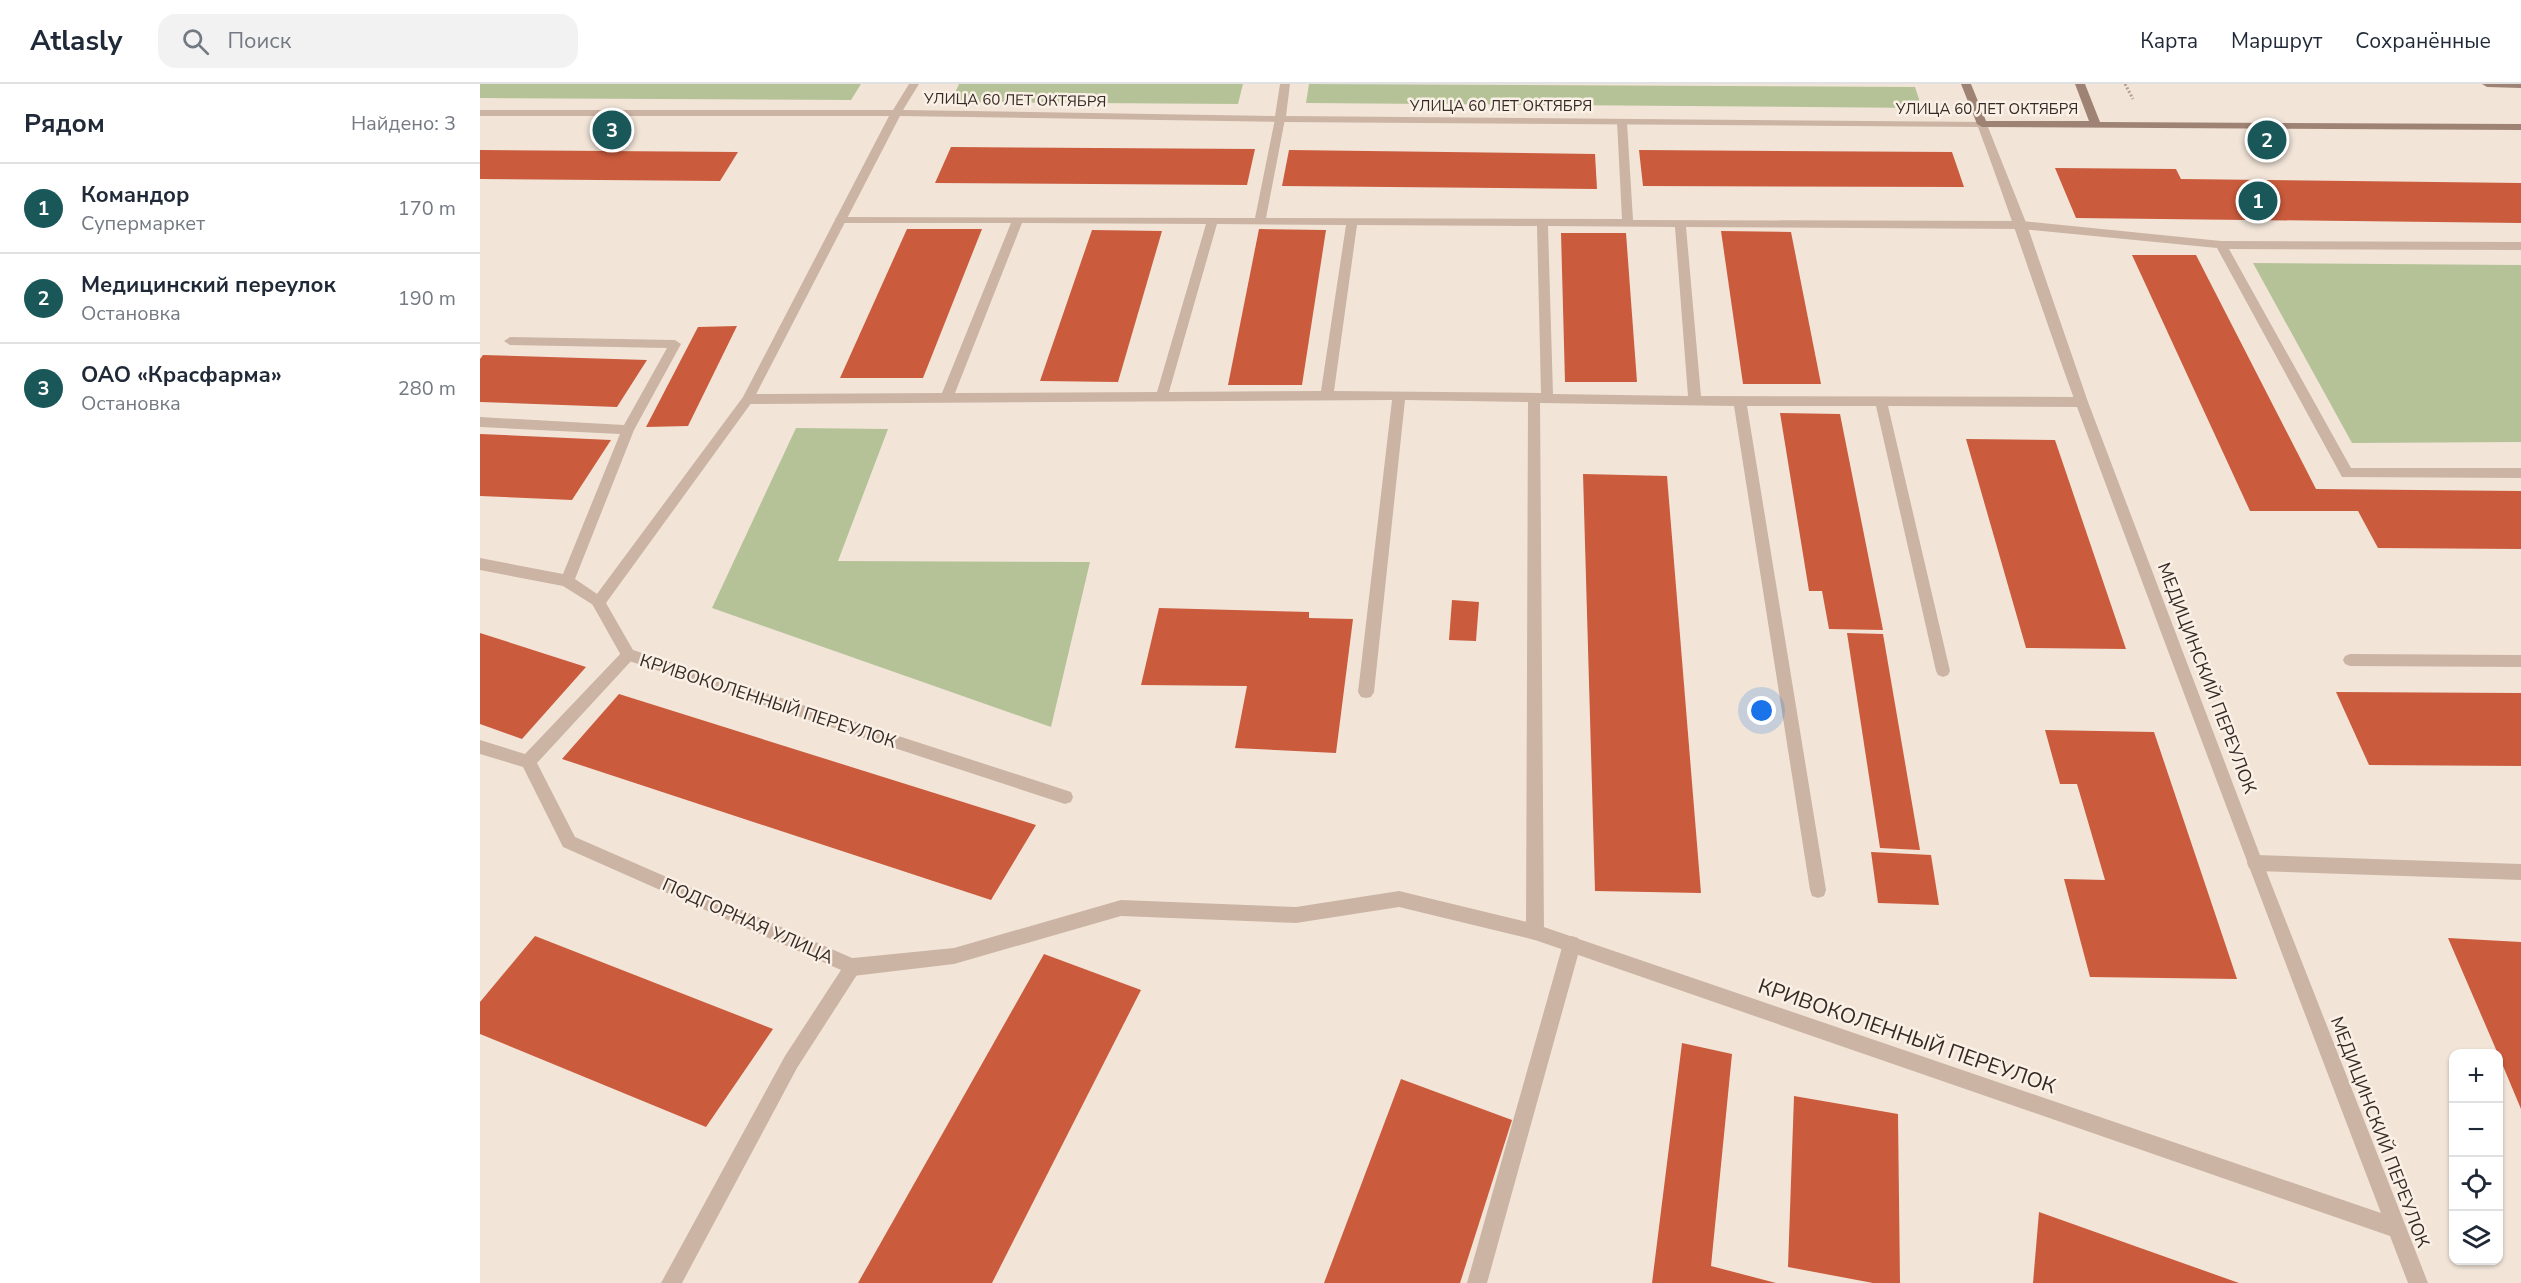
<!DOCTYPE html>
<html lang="ru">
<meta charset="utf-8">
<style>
body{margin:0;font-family:"Nunito Sans",sans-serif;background:#f2f2f3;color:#1f2937}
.controls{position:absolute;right:18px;bottom:18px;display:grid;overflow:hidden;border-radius:12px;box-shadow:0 2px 4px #0004}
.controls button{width:54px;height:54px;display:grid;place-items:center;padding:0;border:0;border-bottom:2px solid #e0e1e3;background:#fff;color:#1f2937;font:30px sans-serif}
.you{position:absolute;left:1282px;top:627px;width:21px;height:21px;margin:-15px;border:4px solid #fff;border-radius:50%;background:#1a73e8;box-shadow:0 0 0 9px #1a73e833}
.badge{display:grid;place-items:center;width:39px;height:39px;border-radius:50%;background:#1a5759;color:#fff;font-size:20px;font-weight:700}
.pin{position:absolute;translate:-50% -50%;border:3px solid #fff;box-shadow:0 2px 6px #0006}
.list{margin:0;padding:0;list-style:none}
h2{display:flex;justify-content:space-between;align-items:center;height:78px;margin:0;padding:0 24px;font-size:26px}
h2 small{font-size:20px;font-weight:400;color:#747a83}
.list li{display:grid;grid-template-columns:39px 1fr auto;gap:18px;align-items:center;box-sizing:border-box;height:90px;padding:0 24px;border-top:2px solid #e0e1e3}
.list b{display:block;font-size:22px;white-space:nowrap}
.list p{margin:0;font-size:20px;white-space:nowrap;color:#747a83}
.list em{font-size:20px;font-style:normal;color:#747a83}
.icon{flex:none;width:33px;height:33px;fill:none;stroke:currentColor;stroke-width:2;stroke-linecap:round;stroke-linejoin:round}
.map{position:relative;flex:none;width:2041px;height:1199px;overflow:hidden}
header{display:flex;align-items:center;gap:36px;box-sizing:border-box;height:84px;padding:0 30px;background:#fff;border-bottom:2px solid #e0e1e3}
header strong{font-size:28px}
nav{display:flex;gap:33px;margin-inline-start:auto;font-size:21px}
.search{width:420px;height:54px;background:#f2f2f3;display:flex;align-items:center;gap:15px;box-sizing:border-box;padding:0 21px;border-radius:18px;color:#747a83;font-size:22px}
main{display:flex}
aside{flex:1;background:#fff}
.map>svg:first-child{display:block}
</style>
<header>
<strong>Atlasly</strong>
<div class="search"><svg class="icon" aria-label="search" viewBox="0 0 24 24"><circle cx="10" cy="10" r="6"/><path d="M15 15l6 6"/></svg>Поиск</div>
<nav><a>Карта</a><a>Маршрут</a><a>Сохранённые</a></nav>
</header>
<main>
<aside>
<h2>Рядом<small>Найдено: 3</small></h2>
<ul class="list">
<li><span class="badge">1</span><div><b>Командор</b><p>Супермаркет</p></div><em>170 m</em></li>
<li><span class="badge">2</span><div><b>Медицинский переулок</b><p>Остановка</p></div><em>190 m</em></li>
<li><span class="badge">3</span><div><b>ОАО «Красфарма»</b><p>Остановка</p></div><em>280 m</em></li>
</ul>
</aside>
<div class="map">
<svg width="2041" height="1199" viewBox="0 0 2041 1199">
<rect width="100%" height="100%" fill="#f2e5d8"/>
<!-- green -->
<g fill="#b5c298">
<path d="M0 0H381L371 16 0 14Z"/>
<path d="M479 0H763L758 20 471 18Z"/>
<path d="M829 0 1435 3 1442 24 826 19Z"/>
<path d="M1773 179 2041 181V358L1872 359Z"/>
<path d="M316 344 408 345 358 477 610 478 571 643 232 524Z"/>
</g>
<!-- building -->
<g fill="#cb5b3d">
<path d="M471 63 775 65 767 101 455 99Z"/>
<path d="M0 66 258 68 240 97 0 95Z"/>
<path d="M809 66 1115 70 1117 105 802 102Z"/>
<path d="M1159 66 1472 68 1484 103 1163 102Z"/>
<path d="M1575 84 1696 85 1701 95 2041 99V139L1596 134Z"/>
<path d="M427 145H502L443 294H360Z"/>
<path d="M779 145 846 146 822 301H748Z"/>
<path d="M612 146 682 147 638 298 560 297Z"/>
<path d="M1241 147 1311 148 1341 300H1263Z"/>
<path d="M1081 149H1146L1157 298H1085Z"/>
<path d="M1652 171H1716L1836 405 2041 407V465L1898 464 1878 427H1770Z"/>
<path d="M257 242 208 342 166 343 218 243Z"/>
<path d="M3 271 167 276 137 323 0 318V275Z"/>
<path d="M1300 329 1360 330 1403 546 1349 545 1342 507H1329Z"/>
<path d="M0 350 131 356 92 416 0 412Z"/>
<path d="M1486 355 1575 356 1646 565 1546 564Z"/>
<path d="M1103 390 1187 392 1221 809 1115 807Z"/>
<path d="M972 516 999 518 996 557 969 556Z"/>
<path d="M679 524 829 528V534L873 535 856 669 755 664 767 602 661 601Z"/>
<path d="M0 549 106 583 42 655 0 640Z"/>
<path d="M1367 549 1403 550 1440 766 1400 764Z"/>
<path d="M1856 608 2041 609V682L1889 681Z"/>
<path d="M139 610 556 741 511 816 82 675Z"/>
<path d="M1565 646 1674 648 1757 895 1610 893 1584 795 1625 796 1597 700H1580Z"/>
<path d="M1391 768 1451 771 1459 821 1398 819Z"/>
<path d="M55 852 293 945 226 1043 0 950V918Z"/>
<path d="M1968 854 2041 858V1025L2018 970Z"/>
<path d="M564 870 661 906 512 1199H378Z"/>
<path d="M1202 959 1252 970 1231 1182 1296 1199H1172Z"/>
<path d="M921 995 1032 1036 980 1199H844Z"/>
<path d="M1314 1012 1418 1030 1420 1199H1393L1308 1183Z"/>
<path d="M1559 1128 1759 1199H1553Z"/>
</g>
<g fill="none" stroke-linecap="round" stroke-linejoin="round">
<!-- path -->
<path stroke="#b79e8e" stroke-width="3" stroke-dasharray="2 2" stroke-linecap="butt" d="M1645 0 1653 15"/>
<!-- lane -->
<g fill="#cbb4a4" fill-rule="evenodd">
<path d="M800 32 805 35 786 134 1142 135 1137 38 1142 35 1147 38 1153 136 1541 137 1741 157 2041 158V166L1749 165 1871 384H2041V394L1862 393 1737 164 1541 145 1206 143 1221 312 1602 313 1608 318 1602 323 1408 322 1470 587 1468 591 1463 593 1458 591 1456 587 1396 322H1267L1346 806 1344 812 1338 814 1332 812 1330 806 1254 322 1060 319 1064 848 1061 854 1055 856 1049 854 1046 848 1048 318 925 316 894 608 891 613 886 614 881 613 878 608 912 316 268 320 262 315 268 310 462 309 531 139H361L355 135 357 133 775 134 795 35ZM542 139 726 140 677 308 475 309ZM737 140 866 141 841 307 689 308ZM877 141 1057 142 1061 309 854 307ZM1068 142 1195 143 1208 312 1073 310Z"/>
<path d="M30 253 195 256 201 260 154 346 95 495 123 514 125 518 123 522 118 524 83 502 0 486V474L83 490 140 350 0 343V333L144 341 187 264 30 261 24 257Z"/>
<path d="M148 565 153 567 155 571 153 575 57 679 95 753 379 877 382 883 317 984 202 1199H181L305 972 361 886 83 763 43 683 0 670V656L45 670 143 567Z"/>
<path d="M1870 570 2041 571V583L1870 582 1865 580 1863 576 1865 572Z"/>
<path d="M1775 771 2041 780V796L1775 787 1769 784 1767 779 1769 774Z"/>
<path d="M1092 852 1098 854 1101 860 1007 1199H987L1083 860 1086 854Z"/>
</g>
<!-- street -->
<path fill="#cbb4a4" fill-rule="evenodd" d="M429 0H439L423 26 795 32 800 0H810L806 32 1506 38 1547 141 1608 318 1783 779 1948 1199H1928L1910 1152 1055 856 919 823 816 839 641 832 474 880 373 892 367 889 364 883 367 877 373 874 474 864 641 816 816 823 919 807 1055 840 1901 1129C1798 861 1697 592 1597 323 1563 230 1533 136 1498 43L800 38 420 32 272 318 126 519 153 566 585 706 591 708 593 713 591 718 585 720 143 575 111 518 263 313 409 32H0V26H413Z"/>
<!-- secondary -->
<g fill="#9e8375" fill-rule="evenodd">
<path d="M1481 0H1491L1506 37H1609L1595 0H1605L1620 38 2041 40V46L1502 43 1497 40Z"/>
<path d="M2002 0H2041V4L2007 3Z"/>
</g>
</g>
<g text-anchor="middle" stroke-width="5" stroke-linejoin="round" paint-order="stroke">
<!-- far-street labels -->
<g font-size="15" fill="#362a26" stroke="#faf0e5">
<text transform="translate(535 16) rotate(1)" y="5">УЛИЦА 60 ЛЕТ ОКТЯБРЯ</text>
<text x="1021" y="27">УЛИЦА 60 ЛЕТ ОКТЯБРЯ</text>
<text x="1507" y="30">УЛИЦА 60 ЛЕТ ОКТЯБРЯ</text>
</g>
<!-- street labels -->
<g font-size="18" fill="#362a26" stroke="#faf0e5">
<text transform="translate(1727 594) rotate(69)" y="6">МЕДИЦИНСКИЙ ПЕРЕУЛОК</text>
<text transform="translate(288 617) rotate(18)" y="6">КРИВОКОЛЕННЫЙ ПЕРЕУЛОК</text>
<text transform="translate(268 837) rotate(24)" y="6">ПОДГОРНАЯ УЛИЦА</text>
<text transform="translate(1900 1048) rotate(69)" y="6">МЕДИЦИНСКИЙ ПЕРЕУЛОК</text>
</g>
<!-- near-street labels -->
<g font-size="21" fill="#362a26" stroke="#faf0e5">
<text transform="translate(1427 952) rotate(19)" y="7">КРИВОКОЛЕННЫЙ ПЕРЕУЛОК</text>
</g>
</g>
</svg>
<div class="controls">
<button>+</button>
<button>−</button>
<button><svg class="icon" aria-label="locate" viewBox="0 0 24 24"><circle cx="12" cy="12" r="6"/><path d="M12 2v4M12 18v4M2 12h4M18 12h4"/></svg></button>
<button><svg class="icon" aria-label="layers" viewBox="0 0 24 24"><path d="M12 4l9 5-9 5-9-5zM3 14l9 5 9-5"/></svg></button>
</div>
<div class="you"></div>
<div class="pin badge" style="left:1778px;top:117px">1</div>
<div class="pin badge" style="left:1787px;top:56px">2</div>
<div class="pin badge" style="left:132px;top:46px">3</div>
</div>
</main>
